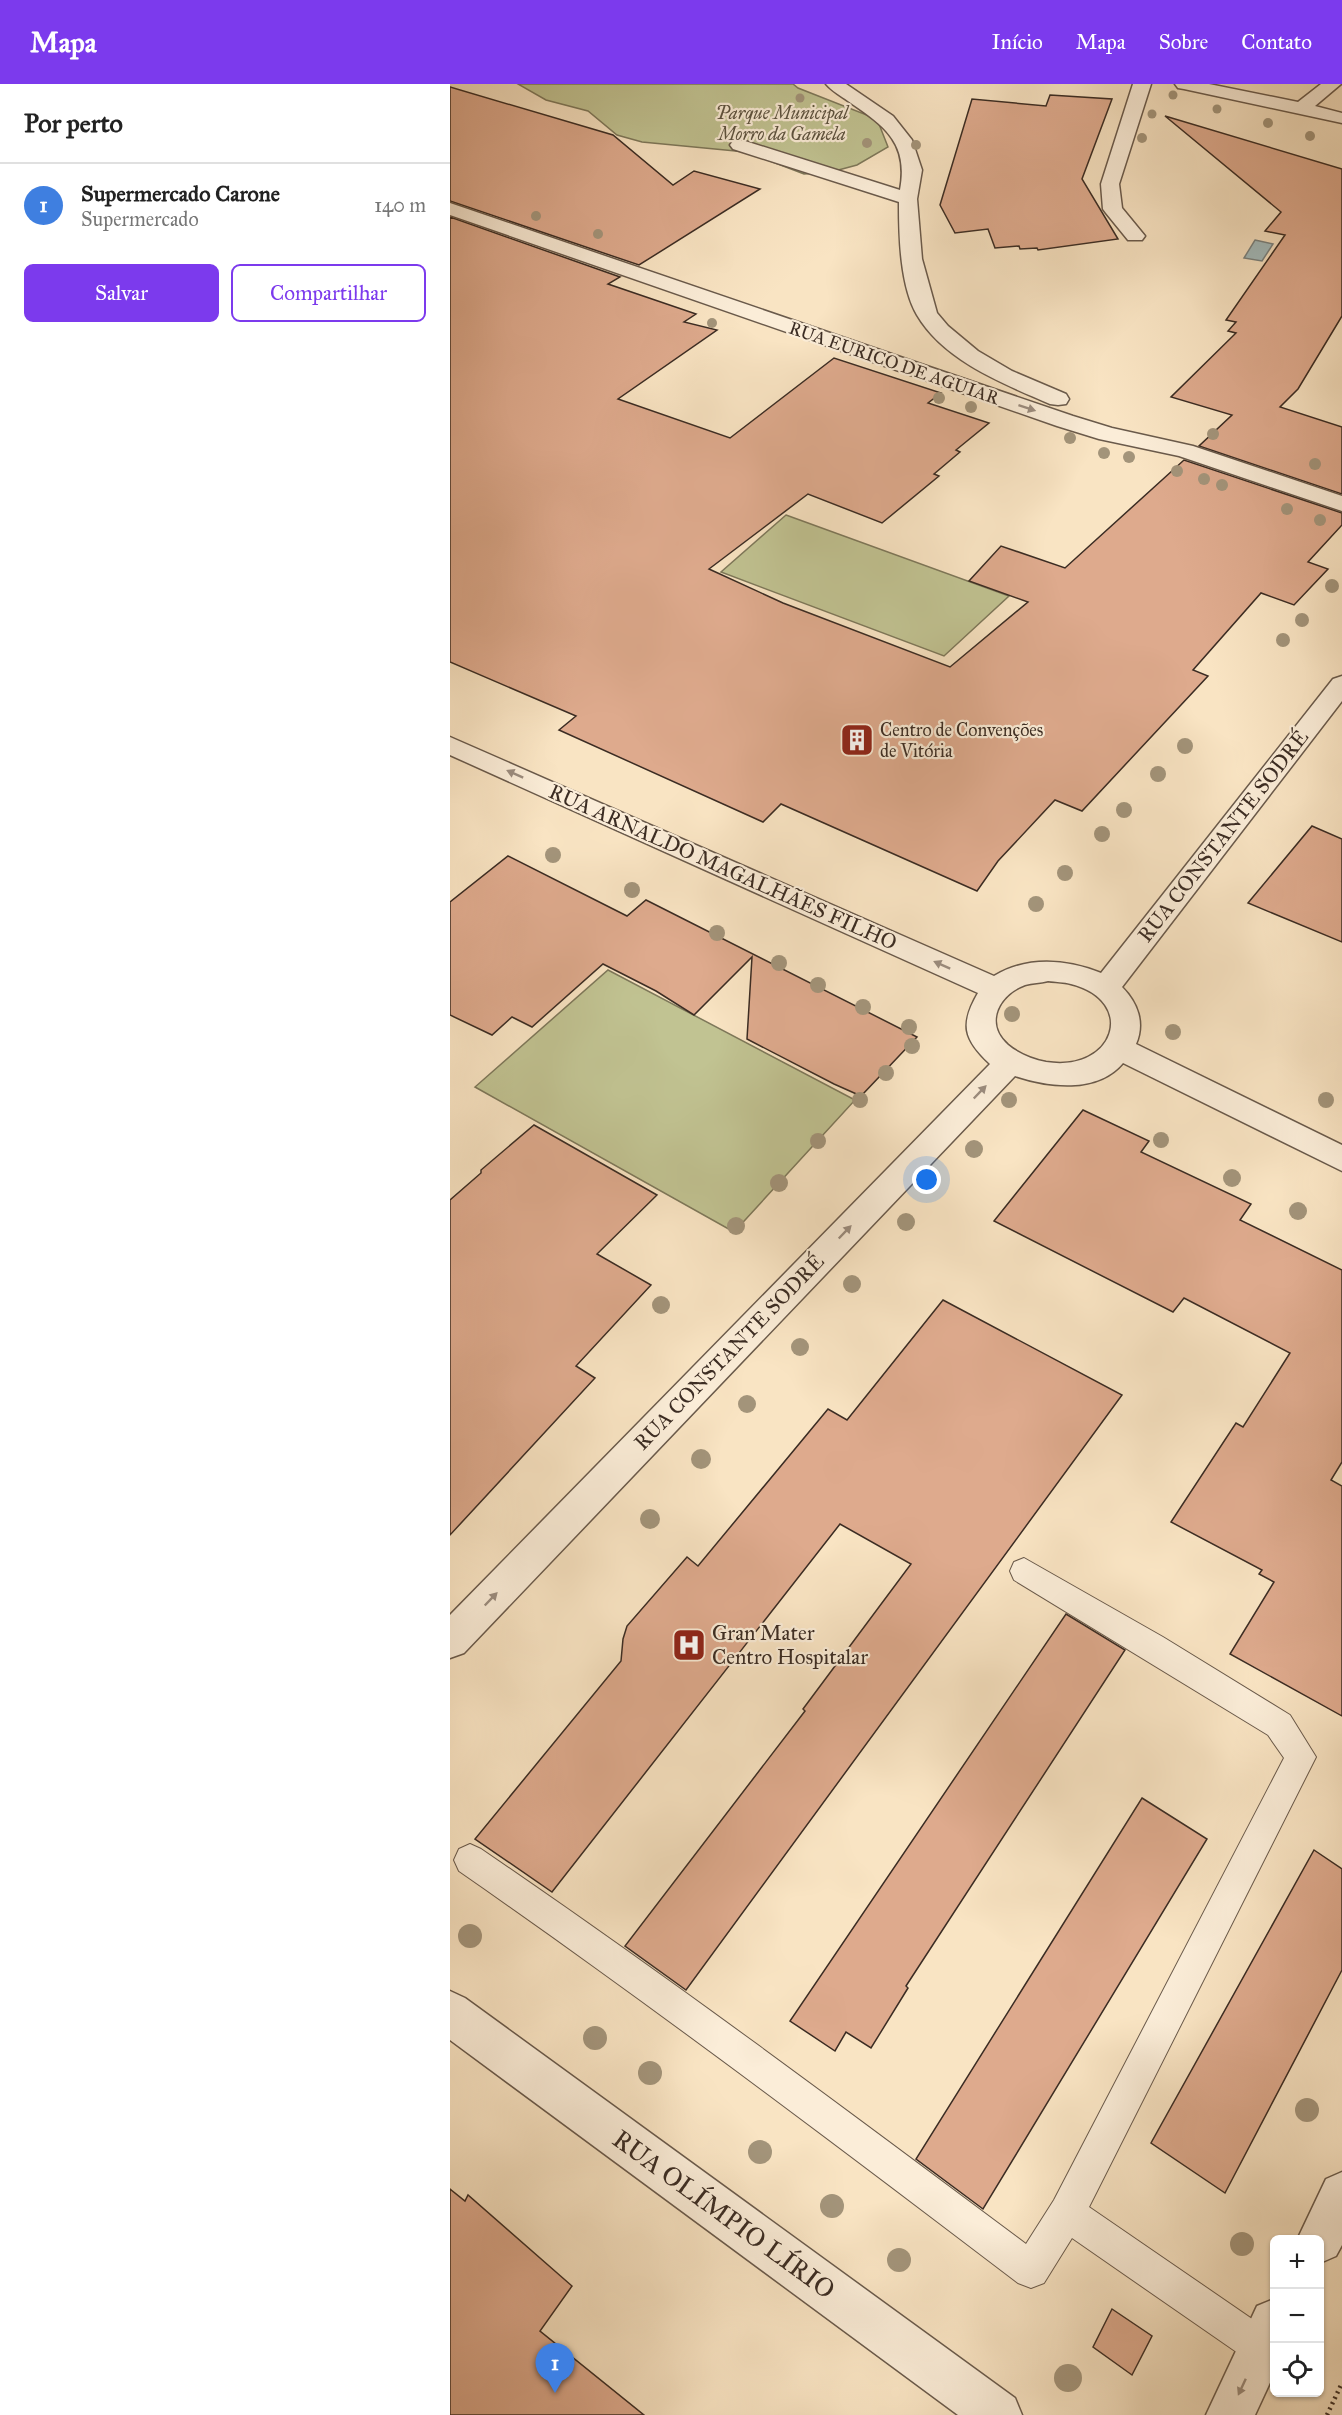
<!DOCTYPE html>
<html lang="pt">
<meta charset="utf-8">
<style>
body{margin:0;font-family:"IM FELL Great Primer",serif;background:#f2f2f2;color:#222}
.controls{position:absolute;right:18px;bottom:18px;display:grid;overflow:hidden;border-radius:9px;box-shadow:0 2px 4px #0004}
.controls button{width:54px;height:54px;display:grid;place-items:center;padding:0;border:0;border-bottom:2px solid #e0e0e0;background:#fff;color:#222;font:30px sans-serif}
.you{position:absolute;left:477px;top:1096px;width:21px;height:21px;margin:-15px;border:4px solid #fff;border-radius:50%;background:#1a73e8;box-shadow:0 0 0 9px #1a73e833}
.badge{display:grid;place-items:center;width:39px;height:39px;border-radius:50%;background:#7c3aed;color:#fff;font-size:20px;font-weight:700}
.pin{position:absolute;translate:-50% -50px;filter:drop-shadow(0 2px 3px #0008)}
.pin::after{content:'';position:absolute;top:32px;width:21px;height:18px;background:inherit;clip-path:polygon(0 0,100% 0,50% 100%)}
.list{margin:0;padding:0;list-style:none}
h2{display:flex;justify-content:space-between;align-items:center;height:78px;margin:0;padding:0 24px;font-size:26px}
h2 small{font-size:20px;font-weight:400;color:#767676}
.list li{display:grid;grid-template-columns:39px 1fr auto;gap:18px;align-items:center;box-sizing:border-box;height:84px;padding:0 24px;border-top:2px solid #e0e0e0}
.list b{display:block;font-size:22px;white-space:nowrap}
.list p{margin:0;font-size:20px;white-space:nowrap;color:#767676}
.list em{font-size:20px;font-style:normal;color:#767676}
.actions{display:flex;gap:12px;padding:18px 24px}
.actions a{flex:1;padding:14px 0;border:2px solid #7c3aed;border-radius:9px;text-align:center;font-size:21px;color:#7c3aed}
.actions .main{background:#7c3aed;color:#fff}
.icon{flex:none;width:33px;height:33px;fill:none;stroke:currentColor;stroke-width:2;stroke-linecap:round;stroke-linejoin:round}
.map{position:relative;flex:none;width:892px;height:2331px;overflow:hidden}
header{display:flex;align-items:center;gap:36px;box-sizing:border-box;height:84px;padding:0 30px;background:#7c3aed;color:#fff}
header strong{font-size:28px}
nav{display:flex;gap:33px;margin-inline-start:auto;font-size:21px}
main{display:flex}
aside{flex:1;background:#fff}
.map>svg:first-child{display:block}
</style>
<header>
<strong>Mapa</strong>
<nav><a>Início</a><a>Mapa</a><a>Sobre</a><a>Contato</a></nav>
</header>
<main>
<aside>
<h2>Por perto<small></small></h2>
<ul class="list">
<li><span class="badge" style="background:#3f7fe0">1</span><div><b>Supermercado Carone</b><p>Supermercado</p></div><em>140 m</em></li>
</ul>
<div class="actions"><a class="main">Salvar</a><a>Compartilhar</a></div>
</aside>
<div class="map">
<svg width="892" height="2331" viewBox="0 0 892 2331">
<rect width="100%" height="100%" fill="#f9e4c3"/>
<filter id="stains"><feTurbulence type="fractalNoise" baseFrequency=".00333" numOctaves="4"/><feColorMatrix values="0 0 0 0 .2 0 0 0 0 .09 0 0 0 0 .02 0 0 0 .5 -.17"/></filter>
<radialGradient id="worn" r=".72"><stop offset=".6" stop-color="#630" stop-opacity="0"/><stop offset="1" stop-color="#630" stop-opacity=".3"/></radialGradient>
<!-- green -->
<g fill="#c1c392" stroke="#7e785a" stroke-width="1.5">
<path d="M68 0H343L348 4 427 35 438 63 407 81 381 88 354 90 296 68 192 58 167 51 138 27 96 16Z"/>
<path d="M336 431 559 512 494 572 271 488Z"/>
<path d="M158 886 405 1016 284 1148 25 1003Z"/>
</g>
<!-- water -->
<path fill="#a3bcbe" stroke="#798280" stroke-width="1.5" d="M805 156 823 160 812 177 794 174Z"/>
<!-- building -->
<g fill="#deaa8d" stroke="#3b2c23" stroke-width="1.5">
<path d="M0 3 163 51 223 101 244 87 310 105 189 181 0 117Z"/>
<path d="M600 11 662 15 632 95 668 155 588 166 587 164 570 165 569 162 545 164 538 145 505 149 490 121 522 15 596 22Z"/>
<path d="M715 32 892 85V232L848 305 830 323 892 343V410L749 362 782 331 721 313 786 249 778 247 786 238 776 236 835 151 815 147 831 128Z"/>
<path d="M0 133 170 193 158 200 246 230 234 238 267 246 168 315 280 354 384 274 491 309 478 319 539 339 506 366 510 368 484 390 489 392 432 439 358 410 259 485 333 519 500 583 578 518 519 497 551 462 615 484 734 376 892 429V441L858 478 878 485 844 521 811 509 743 586 758 592 632 727 605 716 548 777 527 807 331 720 313 738 109 646 126 632 0 578Z"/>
<path d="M862 742 892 755V858L798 819Z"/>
<path d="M58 772 177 832 196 816 467 953 411 1012 384 1000 297 955 302 873 244 931 206 907 153 880 82 943 62 933 42 951 0 931V818Z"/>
<path d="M633 1026 699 1057 691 1068 801 1120 790 1136 892 1186V1378L881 1396 892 1402V1632L780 1570 824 1498 809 1490 812 1486 721 1438 786 1339 793 1343 840 1269 734 1214 723 1228 544 1137Z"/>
<path d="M84 1041 207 1111 147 1170 201 1201 126 1282 145 1294 0 1451V1116L31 1089V1086Z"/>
<path d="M493 1216 672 1311 236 1906 175 1862 355 1627 353 1625 461 1480 390 1440 102 1808 25 1755 171 1577 173 1555 177 1542 237 1473 248 1482 378 1325 397 1336Z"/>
<path d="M616 1530 675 1566 456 1902 458 1904 421 1964 396 1948 385 1967 340 1937Z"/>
<path d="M692 1714 757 1755 533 2125 466 2075Z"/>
<path d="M864 1766 892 1785V1886L775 2109 701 2059Z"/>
<path d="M0 2105 15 2117 18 2111 122 2202 90 2247 194 2331H0Z"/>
<path d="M662 2225 702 2252 682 2291 643 2263Z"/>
</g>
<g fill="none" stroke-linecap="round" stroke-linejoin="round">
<defs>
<path id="service" d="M574 1474 713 1553 840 1631 866 1673 639 2123 824 2250V2276L811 2281 798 2276 622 2154 594 2199 581 2204 568 2199C384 2059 199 1919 9 1787L4 1776 9 1765 20 1760 31 1765C217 1892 397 2026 576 2160L604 2116 834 1674 818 1651 564 1496 560 1487 564 1478Z"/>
<g id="minor">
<path d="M376 0H396L443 32 462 56 472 86 467 115 472 175 487 229 498 242 528 267 562 287 616 310 619 315 616 320 608 321 600 320C554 300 494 277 467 231 450 202 449 152 449 118L283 65 280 61 283 57H295L450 106C459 58 434 42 398 17 391 12 382 7 376 0Z"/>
<path d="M683 0H701L669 100 672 124 695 152 692 156H678L656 129 653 125 651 100Z"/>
<path d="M725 0H759L848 18 871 0H891L865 22 892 29V39L734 5 728 4Z"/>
<path d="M0 119 623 332 662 344 743 362 892 412V427L729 372 649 355 607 342 0 131Z"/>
<path d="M892 592V617L672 903C688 919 695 939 686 960L892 1061V1087L673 979C647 1010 598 1003 565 992L14 1569 0 1574V1531L540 980C513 955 510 940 528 909L0 671V653L544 892C577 872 616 875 651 889L883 595ZM598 897C605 898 614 898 621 900 688 917 665 989 596 978 582 975 569 970 558 961 534 940 548 911 575 901 582 899 591 899 598 897Z"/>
<path d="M0 1907 15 1914 565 2314 572 2331H508L0 1956Z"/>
</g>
<g id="tertiary">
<path d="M892 2088V2161L886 2172 870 2179V2156H847L876 2095Z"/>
<path d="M824 2215V2290L805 2331H756L807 2222Z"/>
</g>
</defs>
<!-- service casing -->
<use href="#service" stroke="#6a5a4b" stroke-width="2"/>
<!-- minor casing -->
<use href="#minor" stroke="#6a5a4b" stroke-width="3"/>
<!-- tertiary casing -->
<use href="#tertiary" stroke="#6a5a4b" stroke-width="3"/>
<!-- path -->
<path stroke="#3b2c23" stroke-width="4.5" stroke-dasharray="2 4" stroke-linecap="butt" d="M877 2331 892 2299"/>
<!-- service -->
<use href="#service" fill="#fbedd8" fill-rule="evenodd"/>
<!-- minor -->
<use href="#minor" fill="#fbedd8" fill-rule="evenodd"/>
<!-- tertiary -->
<use href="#tertiary" fill="#fbedd8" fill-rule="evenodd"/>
</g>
<!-- trees -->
<g fill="#a3947a">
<circle cx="723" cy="11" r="4.5"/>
<circle cx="350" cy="14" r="4.5"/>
<circle cx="767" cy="25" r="4.5"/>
<circle cx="378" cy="30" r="4.5"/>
<circle cx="702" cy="30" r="4.5"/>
<circle cx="818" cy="39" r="5"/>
<circle cx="860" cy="52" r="5"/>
<circle cx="692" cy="54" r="5"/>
<circle cx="417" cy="59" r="5"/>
<circle cx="466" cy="61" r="5"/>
<circle cx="86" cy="132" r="5"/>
<circle cx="148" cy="150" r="5"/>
<circle cx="262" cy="239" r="5"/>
<circle cx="489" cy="314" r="6"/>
<circle cx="521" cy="323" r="6"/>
<circle cx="763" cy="350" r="6"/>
<circle cx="620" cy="354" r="6"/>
<circle cx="654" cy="369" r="6"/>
<circle cx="679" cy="373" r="6"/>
<circle cx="865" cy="380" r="6"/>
<circle cx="727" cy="387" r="6"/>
<circle cx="754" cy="395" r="6"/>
<circle cx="772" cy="401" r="6"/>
<circle cx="837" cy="425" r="6"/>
<circle cx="870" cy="436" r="6"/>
<circle cx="882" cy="502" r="7"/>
<circle cx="852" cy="536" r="7"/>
<circle cx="833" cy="556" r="7"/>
<circle cx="735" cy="662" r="8"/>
<circle cx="708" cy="690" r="8"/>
<circle cx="674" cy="726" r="8"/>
<circle cx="652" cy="750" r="8"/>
<circle cx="103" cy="771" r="8"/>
<circle cx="615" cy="789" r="8"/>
<circle cx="182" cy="806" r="8"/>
<circle cx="586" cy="820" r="8"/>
<circle cx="267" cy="849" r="8"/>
<circle cx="329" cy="879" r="8"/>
<circle cx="368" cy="901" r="8"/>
<circle cx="413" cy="923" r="8"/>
<circle cx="562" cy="930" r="8"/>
<circle cx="459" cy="943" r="8"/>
<circle cx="723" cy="948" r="8"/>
<circle cx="462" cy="962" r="8"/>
<circle cx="436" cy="989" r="8"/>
<circle cx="410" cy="1016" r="8"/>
<circle cx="559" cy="1016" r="8"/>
<circle cx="876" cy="1016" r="8"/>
<circle cx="711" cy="1056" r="8"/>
<circle cx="368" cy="1057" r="8"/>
<circle cx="524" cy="1065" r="9"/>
<circle cx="782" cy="1094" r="9"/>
<circle cx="329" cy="1099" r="9"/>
<circle cx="848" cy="1127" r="9"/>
<circle cx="456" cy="1138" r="9"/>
<circle cx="286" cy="1142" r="9"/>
<circle cx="402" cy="1200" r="9"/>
<circle cx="211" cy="1221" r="9"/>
<circle cx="350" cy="1263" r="9"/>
<circle cx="297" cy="1320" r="9"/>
<circle cx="251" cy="1375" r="10"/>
<circle cx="200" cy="1435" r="10"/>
<circle cx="20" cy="1852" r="12"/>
<circle cx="145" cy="1954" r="12"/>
<circle cx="200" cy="1989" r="12"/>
<circle cx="857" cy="2026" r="12"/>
<circle cx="310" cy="2068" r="12"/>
<circle cx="382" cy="2122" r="12"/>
<circle cx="792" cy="2160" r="12"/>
<circle cx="449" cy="2176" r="12"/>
<circle cx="618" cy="2294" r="14"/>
</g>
<!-- one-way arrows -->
<defs><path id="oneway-solid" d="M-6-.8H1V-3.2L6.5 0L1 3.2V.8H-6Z" transform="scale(1.5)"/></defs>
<g fill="#9b8c7e">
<use href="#oneway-solid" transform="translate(577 324) rotate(18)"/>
<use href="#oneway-solid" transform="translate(65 690) rotate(-156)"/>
<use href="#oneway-solid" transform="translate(492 881) rotate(-156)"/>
<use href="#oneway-solid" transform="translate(530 1008) rotate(-46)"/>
<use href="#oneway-solid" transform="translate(395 1148) rotate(-46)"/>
<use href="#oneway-solid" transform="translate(41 1515) rotate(-46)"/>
<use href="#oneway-solid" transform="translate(792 2303) rotate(115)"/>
</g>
<!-- icons -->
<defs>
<symbol id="building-square" viewBox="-11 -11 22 22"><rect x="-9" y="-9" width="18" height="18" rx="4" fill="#8f2418" stroke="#fbedd8"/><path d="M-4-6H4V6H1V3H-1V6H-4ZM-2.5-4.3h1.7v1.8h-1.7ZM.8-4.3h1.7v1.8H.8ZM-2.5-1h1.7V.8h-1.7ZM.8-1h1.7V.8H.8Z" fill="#fff"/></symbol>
<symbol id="hospital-square" viewBox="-11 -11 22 22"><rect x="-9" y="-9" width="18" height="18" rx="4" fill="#8f2418" stroke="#fbedd8"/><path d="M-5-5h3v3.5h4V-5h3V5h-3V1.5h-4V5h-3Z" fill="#fff"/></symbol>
</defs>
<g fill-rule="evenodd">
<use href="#building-square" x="388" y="637" width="38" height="38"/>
<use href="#hospital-square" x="220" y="1542" width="38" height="38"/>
</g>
<g text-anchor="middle" stroke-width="4.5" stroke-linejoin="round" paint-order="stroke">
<!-- far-park labels -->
<g font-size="18" font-style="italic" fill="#5c523f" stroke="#fbedd8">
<text x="332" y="35">Parque Municipal<tspan x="332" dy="21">Morro da Gamela</tspan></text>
</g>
<!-- far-street labels -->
<g font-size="18" fill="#3b2c23" stroke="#fbedd8">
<text transform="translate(444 279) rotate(19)" y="6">RUA EURICO DE AGUIAR</text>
</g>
<!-- far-poi labels -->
<g font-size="18" fill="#3b2c23" stroke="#fbedd8" text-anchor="start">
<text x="430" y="652">Centro de Convenções<tspan x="430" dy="21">de Vitória</tspan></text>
</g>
<!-- street labels -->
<g font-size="21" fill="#3b2c23" stroke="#fbedd8">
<text transform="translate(773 752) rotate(-52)" y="7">RUA CONSTANTE SODRÉ</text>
<text transform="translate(273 783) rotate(24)" y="7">RUA ARNALDO MAGALHÃES FILHO</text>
<text transform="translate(279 1268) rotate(-46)" y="7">RUA CONSTANTE SODRÉ</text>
</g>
<!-- poi labels -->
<g font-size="21" fill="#3b2c23" stroke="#fbedd8" text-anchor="start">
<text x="262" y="1556">Gran Mater<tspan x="262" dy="24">Centro Hospitalar</tspan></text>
</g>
<!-- near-street labels -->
<g font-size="26" fill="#3b2c23" stroke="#fbedd8">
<text transform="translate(274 2130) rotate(36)" y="9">RUA OLÍMPIO LÍRIO</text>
</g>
</g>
<rect width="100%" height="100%" filter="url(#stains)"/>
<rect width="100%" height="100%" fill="url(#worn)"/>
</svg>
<div class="controls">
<button>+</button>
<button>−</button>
<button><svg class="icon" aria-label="locate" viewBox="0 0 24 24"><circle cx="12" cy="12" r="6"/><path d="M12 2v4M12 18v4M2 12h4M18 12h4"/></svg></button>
</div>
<div class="you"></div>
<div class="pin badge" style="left:105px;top:2309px;background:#3f7fe0">1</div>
</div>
</main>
